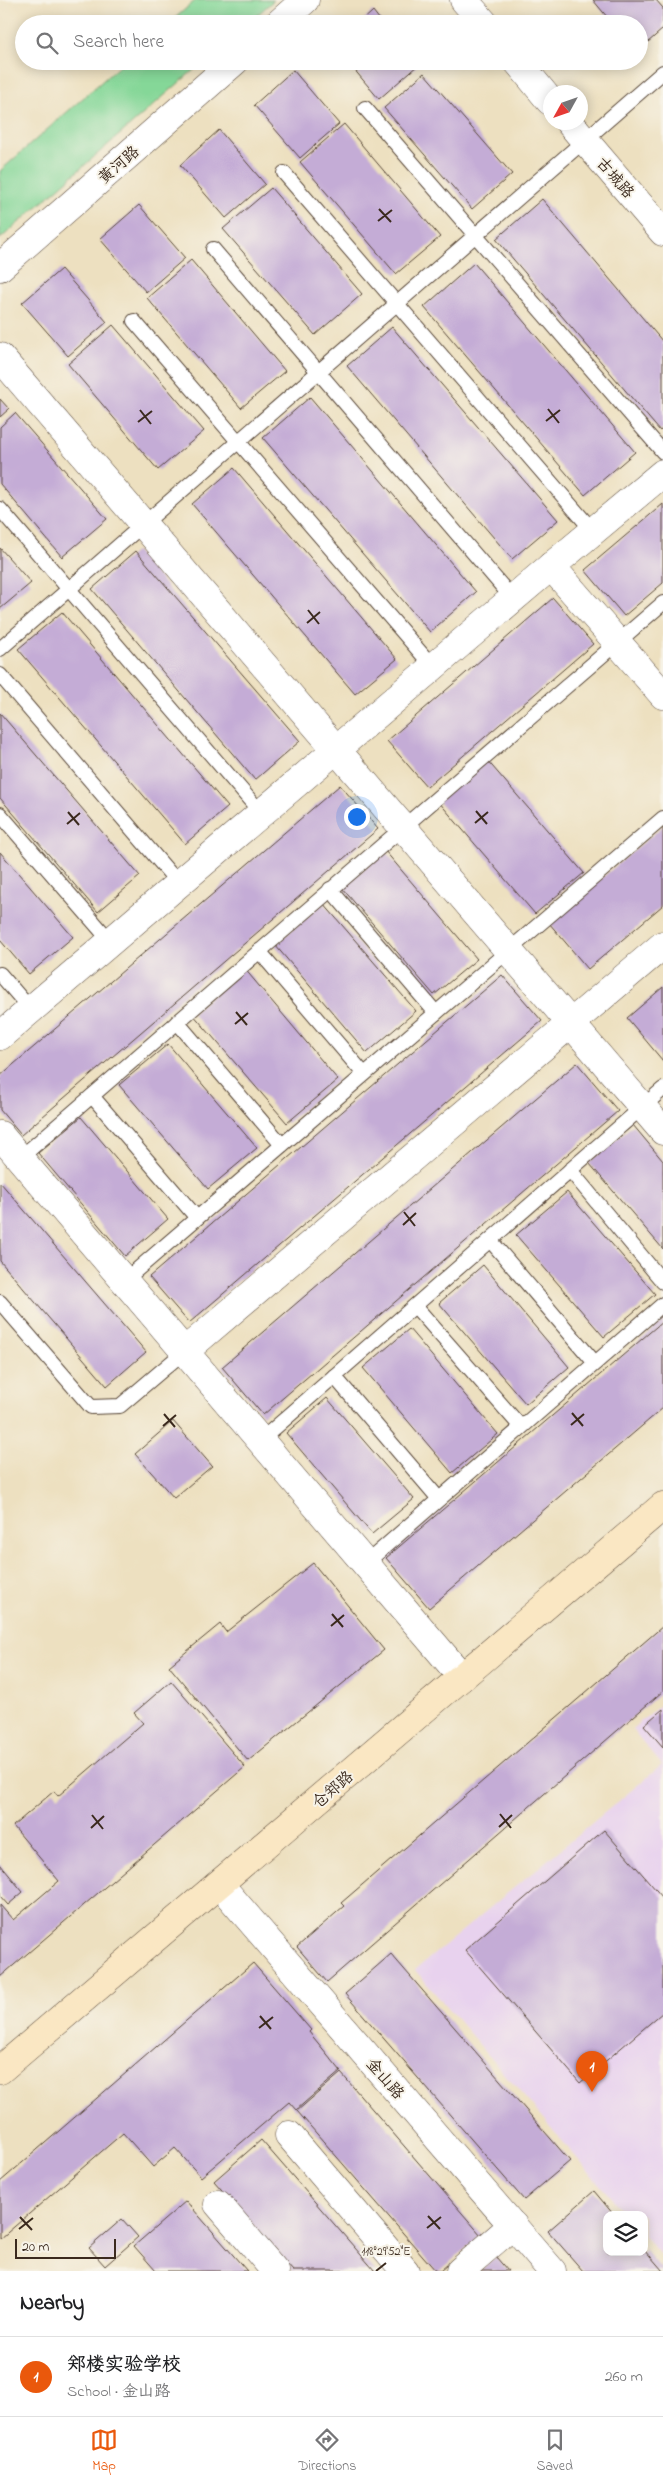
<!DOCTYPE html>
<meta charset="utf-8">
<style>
body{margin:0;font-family:"Indie Flower","LXGW WenKai TC",sans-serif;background:#f6f6f6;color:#202124}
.controls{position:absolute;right:15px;bottom:15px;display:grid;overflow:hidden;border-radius:10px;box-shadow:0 2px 12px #0003}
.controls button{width:45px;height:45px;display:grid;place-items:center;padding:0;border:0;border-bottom:1px solid #e0e0e0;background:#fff;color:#202124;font:25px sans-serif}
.compass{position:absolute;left:543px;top:85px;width:45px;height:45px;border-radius:50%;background:#fff;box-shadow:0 2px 12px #0003;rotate:230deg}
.scale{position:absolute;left:15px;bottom:12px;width:101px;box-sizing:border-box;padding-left:5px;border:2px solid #3b2a1e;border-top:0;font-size:14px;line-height:18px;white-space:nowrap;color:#3b2a1e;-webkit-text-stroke:4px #f7f3e8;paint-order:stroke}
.you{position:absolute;left:356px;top:816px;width:18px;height:18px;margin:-12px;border:4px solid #fff;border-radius:50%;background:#1a73e8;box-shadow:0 0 0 8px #1a73e833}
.badge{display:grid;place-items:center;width:32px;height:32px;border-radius:50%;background:#ea580c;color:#fff;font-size:16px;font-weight:700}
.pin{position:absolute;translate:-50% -41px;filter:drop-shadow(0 1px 2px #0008)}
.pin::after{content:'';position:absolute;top:26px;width:18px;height:15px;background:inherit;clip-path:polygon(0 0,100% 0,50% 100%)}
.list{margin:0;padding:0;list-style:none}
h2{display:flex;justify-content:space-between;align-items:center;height:65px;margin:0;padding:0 20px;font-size:21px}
h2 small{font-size:16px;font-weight:400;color:#757577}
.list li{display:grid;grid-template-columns:32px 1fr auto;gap:15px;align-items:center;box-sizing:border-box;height:80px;padding:0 20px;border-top:1px solid #e0e0e0}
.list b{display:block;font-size:19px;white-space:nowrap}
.list p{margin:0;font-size:16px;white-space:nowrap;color:#757577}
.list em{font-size:16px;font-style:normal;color:#757577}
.icon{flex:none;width:28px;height:28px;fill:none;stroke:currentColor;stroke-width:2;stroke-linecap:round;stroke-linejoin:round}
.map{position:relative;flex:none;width:663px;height:2271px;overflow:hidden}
.search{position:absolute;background:#fff;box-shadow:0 2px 12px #0003;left:15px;right:15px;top:15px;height:55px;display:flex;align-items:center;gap:12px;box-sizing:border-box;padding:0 18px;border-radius:28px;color:#757577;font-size:19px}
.sheet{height:145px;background:#fff}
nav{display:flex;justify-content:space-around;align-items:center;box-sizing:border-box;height:70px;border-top:1px solid #e0e0e0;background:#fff;font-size:14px;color:#757577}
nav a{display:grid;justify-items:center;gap:2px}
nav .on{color:#ea580c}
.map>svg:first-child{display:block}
</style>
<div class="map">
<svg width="663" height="2271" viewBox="0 0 663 2271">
<rect width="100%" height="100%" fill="#f7f3e8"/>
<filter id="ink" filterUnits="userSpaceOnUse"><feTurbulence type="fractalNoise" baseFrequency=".02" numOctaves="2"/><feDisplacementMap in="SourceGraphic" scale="10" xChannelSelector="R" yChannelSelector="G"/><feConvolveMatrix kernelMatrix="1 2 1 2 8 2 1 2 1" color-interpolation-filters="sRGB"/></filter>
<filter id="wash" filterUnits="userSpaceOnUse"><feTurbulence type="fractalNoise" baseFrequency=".0096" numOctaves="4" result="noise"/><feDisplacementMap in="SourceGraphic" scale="20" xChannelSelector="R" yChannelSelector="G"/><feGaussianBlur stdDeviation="1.12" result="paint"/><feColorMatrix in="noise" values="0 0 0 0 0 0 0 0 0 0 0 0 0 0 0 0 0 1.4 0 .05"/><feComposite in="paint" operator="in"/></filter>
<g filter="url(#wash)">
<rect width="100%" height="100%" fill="#ede0c0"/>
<!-- built -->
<path fill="#e8d2ee" d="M663 1703V2258L644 2236V2215H626L415 1970 662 1765 632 1729Z"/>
<!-- green -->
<g fill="#85d798" stroke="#60805b">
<path d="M196 0H274L247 24H168Z"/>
<path d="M125 61H204L0 239V171Z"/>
</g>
<g id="blocks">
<!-- building -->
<g fill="#c4acd6">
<path d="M593 0H656L663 8V29L639 50V24H613Z"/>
<path d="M373 11 383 24H359Z"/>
<path d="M347 61H415L418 65 379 99Z"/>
<path d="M293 70 339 124 300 158 254 105Z"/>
<path d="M424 73 512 174 472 209 384 108Z"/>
<path d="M344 124 440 237 396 274 300 162Z"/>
<path d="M219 130 265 184 226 218 180 165Z"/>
<path d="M271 188 362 294 315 335 223 229Z"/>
<path d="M542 199 663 342V428L660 431 496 239Z"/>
<path d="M139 205 185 258 146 292 100 239Z"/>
<path d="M191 260 285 371 241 408 147 298Z"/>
<path d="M474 263 635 452 585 495 424 307Z"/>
<path d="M61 269 107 322 68 356 22 303Z"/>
<path d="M113 325 204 431 158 470 68 364Z"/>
<path d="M392 327 558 520 512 559 347 366Z"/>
<path d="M310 397 476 592 430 632 263 438Z"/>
<path d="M0 399 9 409 0 417Z"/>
<path d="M15 413 107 519 62 557 0 484V427Z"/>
<path d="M234 468 397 659 355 694 192 504Z"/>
<path d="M663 504V583L624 616 585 570Z"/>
<path d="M0 548 31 583 0 609Z"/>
<path d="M136 551 300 741 255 780 92 589Z"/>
<path d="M553 598 593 644 427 787 387 741Z"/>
<path d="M62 612 228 807 185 844 18 649Z"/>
<path d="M0 713 140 876 98 912 0 798Z"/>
<path d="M486 759 584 873 535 914 438 801Z"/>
<path d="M340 785 378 829 21 1135 0 1110V1076Z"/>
<path d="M663 826V905L588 969 549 923Z"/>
<path d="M385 851 477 959 434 995 342 888Z"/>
<path d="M0 852 73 937 29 974 0 940Z"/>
<path d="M323 903 416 1011 367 1053 275 945Z"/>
<path d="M244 968 338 1080 287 1123 192 1013Z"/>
<path d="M502 975 542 1021 189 1323 149 1277Z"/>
<path d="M663 987V1061L627 1018Z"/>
<path d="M168 1044 257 1148 208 1189 119 1085Z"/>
<path d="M577 1063 618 1111 263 1415 222 1367Z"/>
<path d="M81 1117 168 1219 125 1256 38 1153Z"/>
<path d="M633 1125 663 1161V1249L589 1163Z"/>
<path d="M0 1182 146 1352 107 1386 0 1261Z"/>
<path d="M567 1192 655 1294 604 1337 516 1235Z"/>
<path d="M483 1265 569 1367 526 1404 439 1303Z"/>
<path d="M663 1321V1408L429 1608 386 1558Z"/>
<path d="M409 1329 498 1434 452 1473 363 1368Z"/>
<path d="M327 1398 414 1499 372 1534 286 1433Z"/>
<path d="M173 1421 212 1466 174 1498 135 1454Z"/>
<path d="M313 1563 384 1650 248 1761 169 1666 220 1624 226 1632Z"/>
<path d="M663 1626V1691L327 1982 297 1947 344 1906 341 1903Z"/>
<path d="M171 1681 245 1767 0 1977V1905L13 1920 59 1881 13 1826 54 1791 58 1796 143 1723 134 1713Z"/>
<path d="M663 1709V1747L644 1725Z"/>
<path d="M604 1830 663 1898V2012L580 2083 465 1950Z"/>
<path d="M0 1864 23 1892 8 1905 0 1896Z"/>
<path d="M391 1954 570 2161 524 2200 345 1994Z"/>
<path d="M253 1963 311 2030 309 2032 341 2071 296 2110 289 2102 201 2177 175 2148 153 2167 123 2133 0 2239V2182Z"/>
<path d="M341 2073 481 2235 440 2271H436L297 2111Z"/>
<path d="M261 2140 375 2271H293L214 2181Z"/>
<path d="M594 2191 614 2215H607V2252H644V2249L663 2271H583L548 2231Z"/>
<path d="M186 2201 247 2271H156L134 2246Z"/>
<path d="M122 2219 138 2237 105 2266 89 2248Z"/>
<path d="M496 2257 508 2271H481Z"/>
</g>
</g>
</g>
<g filter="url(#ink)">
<use href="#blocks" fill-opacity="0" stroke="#564536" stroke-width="1"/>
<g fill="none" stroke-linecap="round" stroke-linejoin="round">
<defs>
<g id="lane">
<path d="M365 108 663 452"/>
<path d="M284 173 593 531"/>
<path d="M213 249 513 599"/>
<path d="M134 321 433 667"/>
<path d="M0 509 262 814"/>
<path d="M0 649 663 72"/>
<path d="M0 675 179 884"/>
<path d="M0 814 111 942"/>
<path d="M330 889 436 1013"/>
<path d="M259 951 364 1074"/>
<path d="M0 974 31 1010"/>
<path d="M177 1022 282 1145"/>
<path d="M92 1096 197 1218"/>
<path d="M20 1158 663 603"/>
<path d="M570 1170 663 1282"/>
<path d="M490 1240 595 1363"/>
<path d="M125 1280 663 818"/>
<path d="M0 1302 91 1407 120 1406 186 1350"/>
<path d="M415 1306 521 1427"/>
<path d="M334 1376 439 1499"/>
<path d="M261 1440 663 1089"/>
<path d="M366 1563 663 1304"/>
</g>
<g id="street">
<path d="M464 0 485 24"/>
<path d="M278 24 305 0"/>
<path d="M517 61 550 101"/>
<path d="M569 122 663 232"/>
<path d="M0 267 235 61"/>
<path d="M0 357 663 1131"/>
<path d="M551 566 663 695"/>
<path d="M0 1036 543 573 663 473"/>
<path d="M0 1135 462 1677"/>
<path d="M186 1350 663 945"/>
<path d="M220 1885 552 2271"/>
<path d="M289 2135 405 2271"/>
<path d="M218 2204 275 2271"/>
<path d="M460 2271 513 2225"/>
</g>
<path id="secondary" d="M0 2070 663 1506"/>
</defs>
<!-- lane casing -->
<use href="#lane" stroke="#564536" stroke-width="16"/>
<!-- street casing -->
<use href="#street" stroke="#564536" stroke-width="29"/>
<!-- secondary casing -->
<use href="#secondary" stroke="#564536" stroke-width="29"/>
<!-- lane -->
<use href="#lane" stroke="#fff" stroke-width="14"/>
<!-- street -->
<use href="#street" stroke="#fff" stroke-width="28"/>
<!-- secondary -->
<use href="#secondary" stroke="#fae7c3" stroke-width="28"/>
</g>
</g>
<!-- ticks -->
<path fill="none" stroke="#3b2a1e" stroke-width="2" d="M379 209 391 222M378 221 392 210M548 409 559 423M140 410 151 424M546 421 560 410M138 422 152 411M308 610 319 624M307 623 320 612M476 811 487 824M68 812 79 825M475 823 488 812M67 824 80 813M236 1012 247 1025M235 1024 248 1013M404 1212 415 1226M403 1225 416 1213M572 1413 583 1426M164 1414 175 1427M571 1425 584 1414M163 1426 176 1415M332 1614 343 1627M331 1626 344 1615M500 1814 511 1828M92 1815 103 1829M499 1827 512 1815M91 1828 104 1816M260 2016 271 2029M259 2028 273 2017M428 2216 440 2229M20 2217 32 2230M427 2228 441 2217M19 2229 33 2218M376 2271 386 2263"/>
<g text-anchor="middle" stroke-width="4" stroke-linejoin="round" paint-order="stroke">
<!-- street labels -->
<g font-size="16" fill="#3b2a1e" stroke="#f7f3e8">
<text transform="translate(118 164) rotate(-41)" y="6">黄河路</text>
<text transform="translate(616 177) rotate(49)" y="6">古城路</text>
<text transform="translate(332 1789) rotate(-41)" y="6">仓郑路</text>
<text transform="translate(386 2078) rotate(49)" y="6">金山路</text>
</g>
</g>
<g font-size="12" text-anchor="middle" fill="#3b2a1e" stroke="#f7f3e8" stroke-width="4" stroke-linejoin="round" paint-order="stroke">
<text x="386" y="2255">118°29'52"E</text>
</g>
</svg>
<div class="controls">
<button><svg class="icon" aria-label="layers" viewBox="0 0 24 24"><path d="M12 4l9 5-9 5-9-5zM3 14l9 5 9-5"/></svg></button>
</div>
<svg class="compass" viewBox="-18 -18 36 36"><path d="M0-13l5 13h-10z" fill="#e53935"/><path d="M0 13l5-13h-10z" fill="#757577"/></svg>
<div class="scale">20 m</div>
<div class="you"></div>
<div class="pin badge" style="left:592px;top:2092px">1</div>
<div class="search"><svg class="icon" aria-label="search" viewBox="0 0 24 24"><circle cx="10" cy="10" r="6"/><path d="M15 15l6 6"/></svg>Search here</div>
</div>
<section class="sheet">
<h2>Nearby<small></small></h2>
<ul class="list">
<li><span class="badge">1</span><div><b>郑楼实验学校</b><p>School · 金山路</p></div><em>260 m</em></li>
</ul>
</section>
<nav>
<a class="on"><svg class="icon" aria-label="map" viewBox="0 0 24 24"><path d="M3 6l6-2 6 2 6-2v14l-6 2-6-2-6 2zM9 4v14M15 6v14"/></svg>Map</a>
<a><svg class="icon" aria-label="directions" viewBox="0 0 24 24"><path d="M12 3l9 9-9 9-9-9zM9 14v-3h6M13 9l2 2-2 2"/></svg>Directions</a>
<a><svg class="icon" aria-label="saved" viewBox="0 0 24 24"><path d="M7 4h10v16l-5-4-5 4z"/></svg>Saved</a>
</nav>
